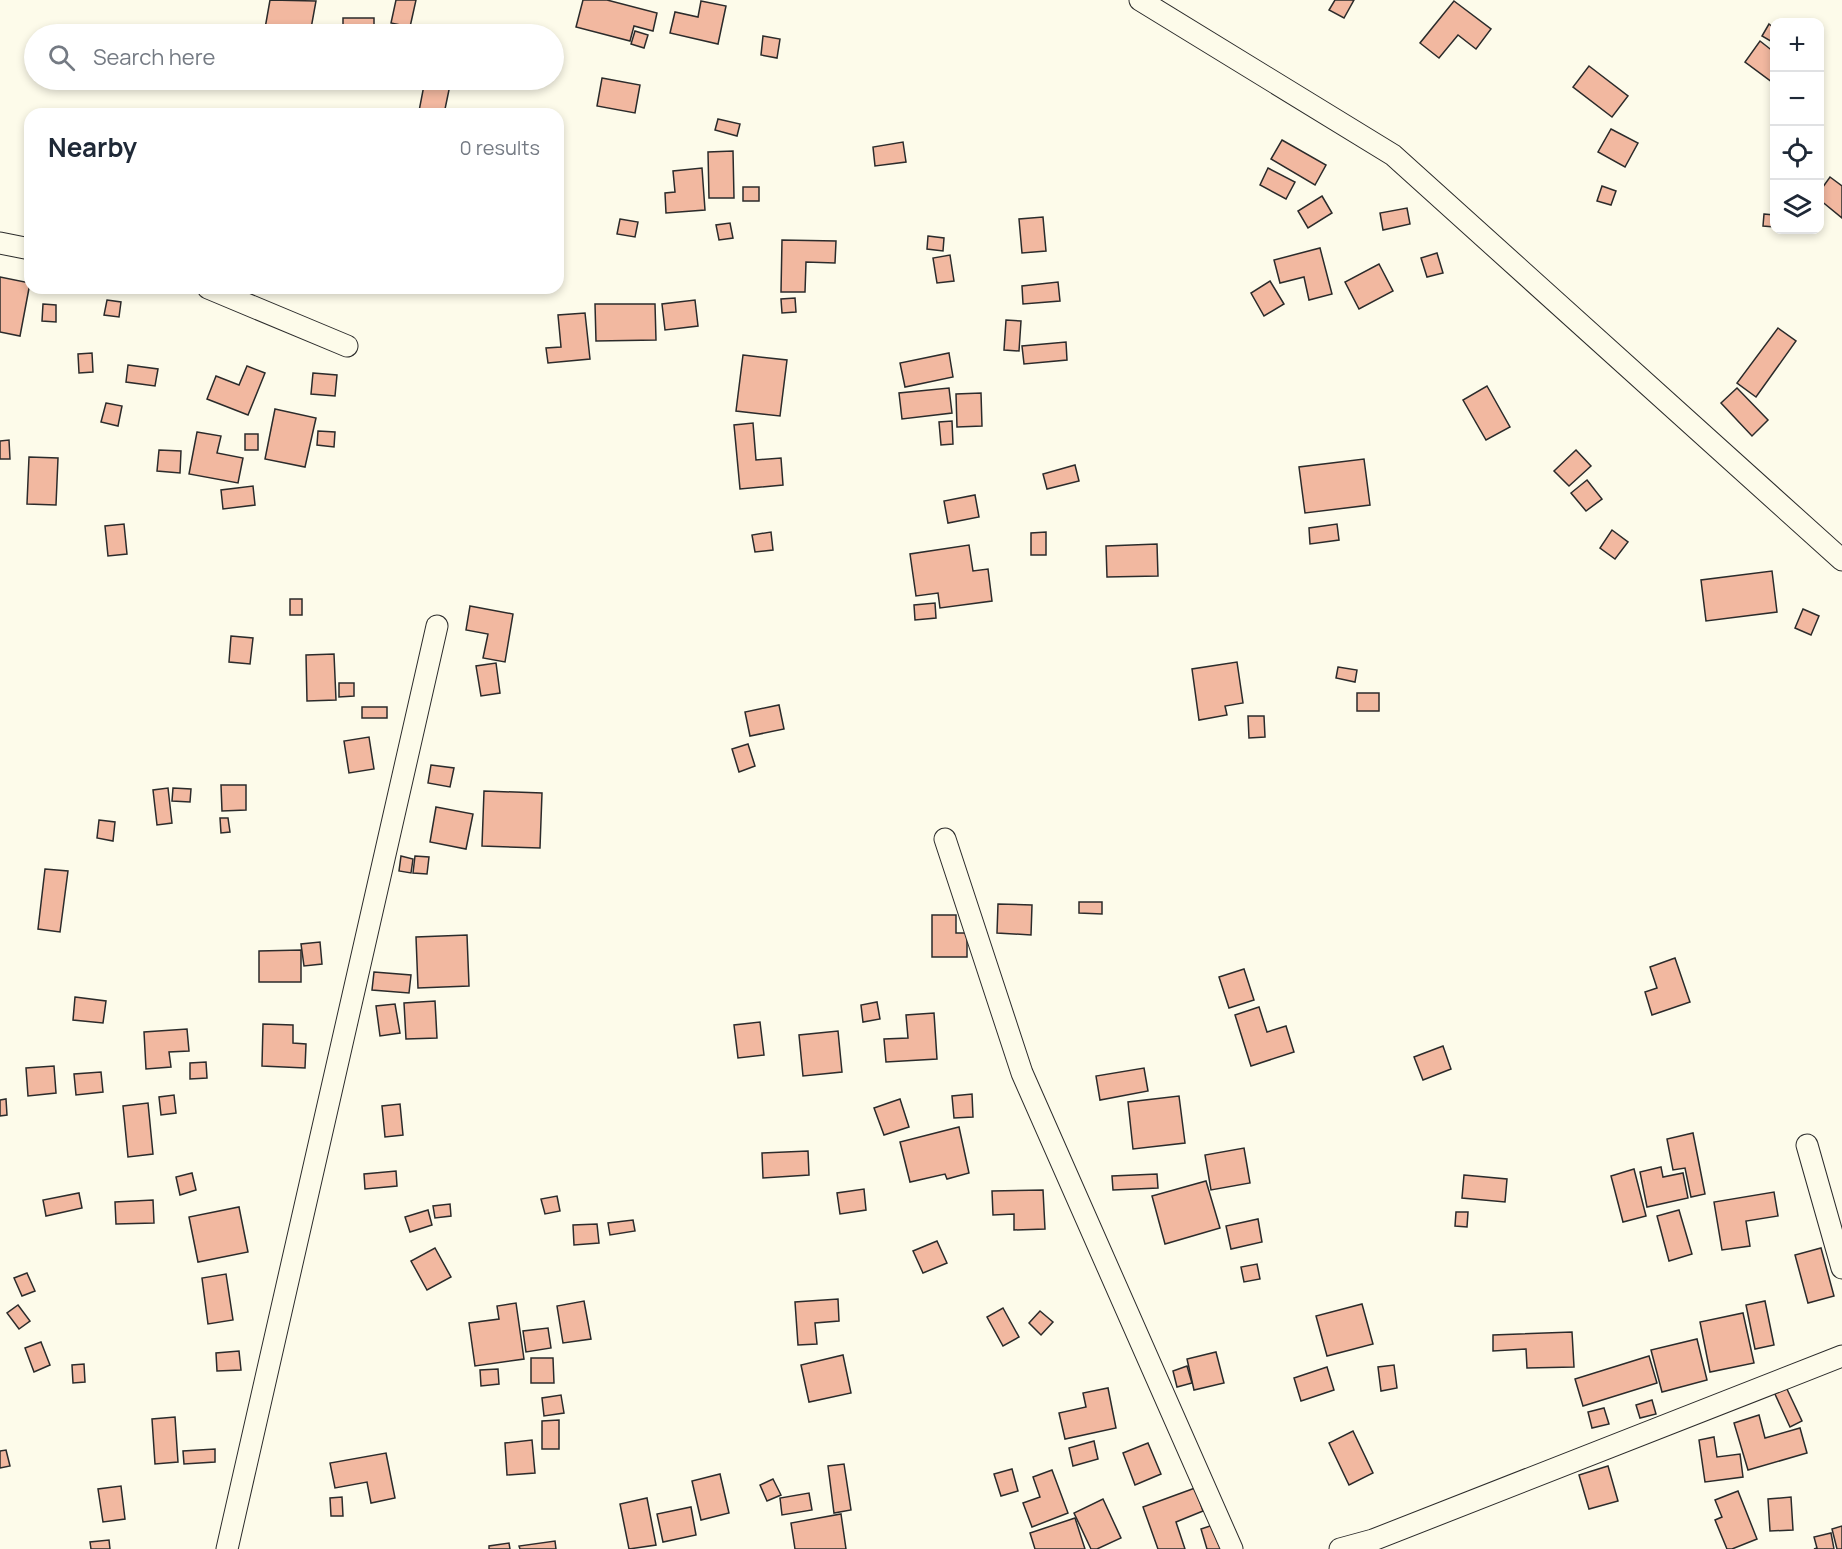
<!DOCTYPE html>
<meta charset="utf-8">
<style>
body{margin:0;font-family:Manrope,sans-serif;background:#f6f6f7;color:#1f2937}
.controls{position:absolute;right:18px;top:18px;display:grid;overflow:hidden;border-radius:12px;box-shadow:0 3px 9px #0003}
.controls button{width:54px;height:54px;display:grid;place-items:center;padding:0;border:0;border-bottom:2px solid #e0e1e3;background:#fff;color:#1f2937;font:30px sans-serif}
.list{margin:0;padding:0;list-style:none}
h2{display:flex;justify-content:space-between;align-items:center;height:78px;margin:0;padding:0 24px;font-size:26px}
h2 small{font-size:20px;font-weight:400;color:#747a83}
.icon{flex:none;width:33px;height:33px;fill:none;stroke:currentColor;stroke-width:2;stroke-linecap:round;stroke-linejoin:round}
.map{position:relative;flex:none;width:1842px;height:1549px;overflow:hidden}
.search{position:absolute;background:#fff;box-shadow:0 3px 9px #0003;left:24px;top:24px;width:540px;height:66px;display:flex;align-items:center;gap:15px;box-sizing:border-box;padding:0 21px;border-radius:33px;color:#747a83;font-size:22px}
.panel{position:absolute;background:#fff;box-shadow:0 3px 9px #0003;left:24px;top:108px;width:540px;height:186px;border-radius:18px}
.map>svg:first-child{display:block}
</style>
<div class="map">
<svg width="1842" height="1549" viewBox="0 0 1842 1549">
<rect width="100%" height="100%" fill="#fdfbea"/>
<!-- building -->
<g fill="#f2b8a0" stroke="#2b2b2b" stroke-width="1.5">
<path d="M270 0 316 1 310 34H264Z"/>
<path d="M396 0H416L410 27 391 23Z"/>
<path d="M583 0H607L657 13 653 31 634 26 630 41 576 27Z"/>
<path d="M1335 0H1354L1344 18 1329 10Z"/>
<path d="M701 1 726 6 718 44 670 33 675 12 698 17Z"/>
<path d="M1454 1 1491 29 1476 49 1458 35 1439 58 1420 43Z"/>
<rect x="343" y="18" width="31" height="16"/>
<path d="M1769 24 1774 28V43L1762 36Z"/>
<path d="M635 31 648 35 644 48 631 44Z"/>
<path d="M763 36 780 39 777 58 761 55Z"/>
<path d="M1760 41 1774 52V78L1772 82 1745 62Z"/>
<path d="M1589 66 1628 96 1612 117 1573 87Z"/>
<path d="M602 78 640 85 635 113 597 106Z"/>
<path d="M425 80 450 85 444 114 419 111Z"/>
<path d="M718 119 740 124 737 136 715 130Z"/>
<path d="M1611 129 1638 143 1625 167 1598 152Z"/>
<path d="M1282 140 1326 165 1315 185 1271 159Z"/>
<path d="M903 142 906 162 875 166 873 147Z"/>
<path d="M733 151 734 198H709L708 152Z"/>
<path d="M702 168 705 210 666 213 665 193 675 192 673 171Z"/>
<path d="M1268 168 1295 182 1286 199 1260 185Z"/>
<path d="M1830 177 1842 186V218L1820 200V191Z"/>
<path d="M1602 186 1616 191 1611 205 1597 201Z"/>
<rect x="743" y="187" width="16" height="14"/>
<path d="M1322 196 1332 213 1308 228 1298 211Z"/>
<path d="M1407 208 1410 224 1383 230 1380 213Z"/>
<path d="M1764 214 1774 215V227L1763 226Z"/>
<path d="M1043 217 1046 251 1022 253 1019 219Z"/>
<path d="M620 219 638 222 635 237 617 234Z"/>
<path d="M730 223 733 238 719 240 716 225Z"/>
<path d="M928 236 944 238 943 251 927 249Z"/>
<path d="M782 240 836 241 835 263 806 262 805 292H781Z"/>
<path d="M1320 248 1332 294 1309 300 1304 277 1280 283 1274 260Z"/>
<path d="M1437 253 1443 273 1427 277 1421 258Z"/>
<path d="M950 255 954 281 937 283 933 258Z"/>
<path d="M1379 264 1393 291 1359 309 1345 282Z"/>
<path d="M0 277 30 283 20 336 0 332Z"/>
<path d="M1270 281 1284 304 1264 316 1251 293Z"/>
<path d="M1058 282 1060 301 1023 304 1022 286Z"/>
<path d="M795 298 796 312 782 313 781 299Z"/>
<path d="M107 300 121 302 119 317 104 315Z"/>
<path d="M695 300 698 326 665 330 662 304Z"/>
<path d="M43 304 56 305V322L42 321Z"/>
<path d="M595 304H655L656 340 596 341Z"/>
<path d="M585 313 590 359 548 363 546 348 561 347 558 315Z"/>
<path d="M1006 320 1021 321 1019 351 1004 350Z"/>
<path d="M1778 328 1796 341 1756 397 1737 383Z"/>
<path d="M1066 342 1067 360 1024 364 1022 346Z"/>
<path d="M92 353 93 372 79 373 78 354Z"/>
<path d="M949 353 953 377 905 387 900 363Z"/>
<path d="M743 355 787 360 780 416 736 411Z"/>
<path d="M128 365 158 369 155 386 126 382Z"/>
<path d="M247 366 265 373 248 415 207 399 216 376 239 385Z"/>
<path d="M313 373 337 375 335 396 311 394Z"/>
<path d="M1487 386 1510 427 1486 440 1463 400Z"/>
<path d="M949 388 952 413 902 419 899 393Z"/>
<path d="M1737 388 1768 420 1752 436 1721 403Z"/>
<path d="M981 393 982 426 957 427 956 394Z"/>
<path d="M106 403 122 406 118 426 101 422Z"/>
<path d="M275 409 316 418 305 467 265 459Z"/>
<path d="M952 421 953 444 941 445 939 422Z"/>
<path d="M753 423 756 460 781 458 783 485 740 489 734 425Z"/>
<path d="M318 431 335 432 334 447 317 445Z"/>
<path d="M197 432 221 436 217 453 243 458 238 483 189 474Z"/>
<rect x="245" y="434" width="13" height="16"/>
<path d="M9 440 10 459H0V441Z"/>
<path d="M159 450 181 451 180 473 157 471Z"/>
<path d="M1576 450 1591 466 1569 486 1554 471Z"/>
<path d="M29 457 58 458 56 505 27 504Z"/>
<path d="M1364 459 1370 505 1305 513 1299 467Z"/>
<path d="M1075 465 1079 481 1047 489 1043 474Z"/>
<path d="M1587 480 1602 499 1586 511 1571 493Z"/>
<path d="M253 486 255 505 223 509 221 490Z"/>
<path d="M975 495 979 517 948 523 944 501Z"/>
<path d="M124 524 127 554 108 556 105 526Z"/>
<path d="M1337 524 1339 540 1310 544 1309 528Z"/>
<path d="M1612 530 1628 542 1615 559 1600 548Z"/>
<path d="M771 532 773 550 755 552 752 535Z"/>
<path d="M1046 532V555H1031V533Z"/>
<path d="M1157 544 1158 576 1107 577 1106 546Z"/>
<path d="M969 545 973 571 988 569 992 601 940 608 938 593 916 596 910 554Z"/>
<path d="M1772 571 1777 612 1706 621 1701 580Z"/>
<rect x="290" y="599" width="12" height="16"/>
<path d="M935 603 936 618 915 620 914 605Z"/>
<path d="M470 606 513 614 505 662 483 658 488 634 466 630Z"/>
<path d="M1803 609 1819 616 1811 635 1795 628Z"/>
<path d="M231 636 253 638 250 664 229 662Z"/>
<path d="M334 654 336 700 307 701 306 655Z"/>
<path d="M1237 662 1243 703 1225 706 1227 715 1199 720 1192 669Z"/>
<path d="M496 663 500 693 481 696 476 666Z"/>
<path d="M1338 667 1357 670 1355 682 1336 678Z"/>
<path d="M339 683H354V696L339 697Z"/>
<rect x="1357" y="693" width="22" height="18"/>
<path d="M779 705 784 729 750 736 745 712Z"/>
<rect x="362" y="707" width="25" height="11"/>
<path d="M1248 716H1264L1265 737 1249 738Z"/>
<path d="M369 737 374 769 349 773 344 741Z"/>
<path d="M748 744 755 766 739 772 732 749Z"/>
<path d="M431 765 454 768 450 787 428 783Z"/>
<path d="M221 785H246V810L222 811Z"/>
<path d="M168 788 172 823 157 825 153 790Z"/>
<path d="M173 788 191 789 190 802 172 801Z"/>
<path d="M484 791 542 793 540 848 482 846Z"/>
<path d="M436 807 473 814 466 849 430 842Z"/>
<path d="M220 818H228L230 832 221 833Z"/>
<path d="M99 820 115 822 113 841 97 838Z"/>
<path d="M401 856 413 859 411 873 399 871Z"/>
<path d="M415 856 429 857 427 874 413 873Z"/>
<path d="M45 869 68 871 60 932 38 929Z"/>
<path d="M1079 902H1102V914L1079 913Z"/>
<path d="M998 904 1032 905 1031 935 997 933Z"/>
<path d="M932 915H956V933H967V957H932Z"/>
<path d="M467 935 469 986 418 988 416 937Z"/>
<path d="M320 942 322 964 304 966 301 944Z"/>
<path d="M301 950V982H259V951Z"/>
<path d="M1675 958 1690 1002 1652 1015 1645 992 1657 988 1650 967Z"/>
<path d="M1244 969 1254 1000 1229 1008 1219 977Z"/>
<path d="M374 972 411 975 409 993 372 990Z"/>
<path d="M75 997 106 1001 103 1023 73 1020Z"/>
<path d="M435 1001 437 1038 406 1039 404 1003Z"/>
<path d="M877 1002 880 1019 863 1022 861 1005Z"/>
<path d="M395 1004 400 1033 380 1036 376 1006Z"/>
<path d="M1259 1007 1267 1032 1286 1026 1294 1052 1251 1066 1235 1015Z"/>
<path d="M934 1013 937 1059 886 1062 884 1039 908 1038 906 1015Z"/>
<path d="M760 1022 764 1055 738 1058 734 1025Z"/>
<path d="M263 1024 293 1025V1043L306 1044 305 1068 262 1066Z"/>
<path d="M187 1029 189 1051 169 1052 171 1067 146 1069 144 1032Z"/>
<path d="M838 1031 842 1072 803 1076 799 1035Z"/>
<path d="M1443 1046 1451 1069 1423 1080 1414 1057Z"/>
<path d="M206 1062 207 1078 190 1079V1063Z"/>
<path d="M54 1066 56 1093 28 1096 26 1068Z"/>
<path d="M1144 1068 1148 1091 1100 1100 1096 1076Z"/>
<path d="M101 1072 103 1092 76 1095 74 1074Z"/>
<path d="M972 1094 973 1117 954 1118 952 1096Z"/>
<path d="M174 1095 176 1113 161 1115 159 1097Z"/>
<path d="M1179 1096 1185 1143 1133 1149 1128 1102Z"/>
<path d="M6 1099 7 1115 0 1116V1100Z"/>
<path d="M900 1099 909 1127 884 1135 874 1108Z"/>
<path d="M148 1103 153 1154 128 1157 123 1106Z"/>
<path d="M400 1104 403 1135 385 1137 382 1106Z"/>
<path d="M959 1127 969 1173 947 1179 945 1174 910 1182 900 1142Z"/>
<path d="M1693 1133 1705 1194 1691 1197 1685 1168 1673 1170 1667 1139Z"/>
<path d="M1244 1148 1250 1183 1211 1190 1205 1155Z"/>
<path d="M808 1151 809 1175 763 1178 762 1153Z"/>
<path d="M1661 1167 1663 1177 1683 1173 1688 1198 1647 1207 1640 1172Z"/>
<path d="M1634 1169 1646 1216 1623 1222 1611 1176Z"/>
<path d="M396 1171 397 1186 365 1189 364 1174Z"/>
<path d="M192 1173 196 1190 180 1195 176 1177Z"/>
<path d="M1157 1174 1158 1188 1113 1190 1112 1176Z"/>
<path d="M1464 1175 1507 1179 1505 1202 1462 1198Z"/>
<path d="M1206 1181 1220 1228 1165 1244 1152 1196Z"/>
<path d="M864 1189 866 1210 840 1214 837 1193Z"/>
<path d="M1043 1190 1045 1229 1014 1230V1214L993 1215 992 1191Z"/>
<path d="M1774 1192 1778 1216 1746 1221 1750 1246 1722 1250 1714 1202Z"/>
<path d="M79 1193 82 1208 46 1216 43 1200Z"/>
<path d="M557 1196 560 1211 545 1214 541 1199Z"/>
<path d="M153 1200 154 1223 116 1224 115 1202Z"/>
<path d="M450 1204 451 1216 435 1218 433 1206Z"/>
<path d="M239 1207 248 1252 198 1262 189 1217Z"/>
<path d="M428 1210 432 1225 410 1232 405 1217Z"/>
<path d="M1679 1210 1692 1254 1669 1261 1657 1216Z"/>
<path d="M1456 1212H1468L1467 1227 1455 1226Z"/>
<path d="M1258 1219 1262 1242 1231 1249 1226 1226Z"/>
<path d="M633 1220 635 1231 610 1235 608 1223Z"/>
<path d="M597 1224 599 1243 574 1245 573 1225Z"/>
<path d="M937 1241 947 1263 923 1273 913 1251Z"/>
<path d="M435 1248 451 1277 427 1290 411 1261Z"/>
<path d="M1821 1248 1834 1296 1808 1303 1795 1255Z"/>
<path d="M1257 1264 1260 1279 1244 1282 1241 1267Z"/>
<path d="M27 1273 35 1291 22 1296 14 1278Z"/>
<path d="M226 1274 233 1320 208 1324 202 1278Z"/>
<path d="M838 1299 839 1321 815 1323 817 1344 798 1345 795 1302Z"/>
<path d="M584 1301 591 1339 563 1343 557 1306Z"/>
<path d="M1765 1301 1774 1345 1755 1349 1746 1305Z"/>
<path d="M516 1303 524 1359 475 1366 469 1323 499 1319 497 1306Z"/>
<path d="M1362 1304 1373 1344 1327 1356 1316 1316Z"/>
<path d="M18 1305 30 1321 19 1329 7 1313Z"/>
<path d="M1003 1308 1019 1337 1003 1346 987 1317Z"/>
<path d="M1040 1311 1053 1322 1041 1335 1029 1323Z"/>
<path d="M1743 1313 1754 1363 1710 1372 1700 1322Z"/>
<path d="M548 1328 551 1348 526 1352 523 1331Z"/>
<path d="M1572 1332 1574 1367 1527 1368 1526 1349 1493 1351V1335Z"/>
<path d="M1697 1339 1707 1380 1662 1392 1651 1350Z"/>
<path d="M41 1342 50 1365 34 1372 25 1348Z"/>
<path d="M239 1351 241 1370 217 1371 216 1353Z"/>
<path d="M1216 1352 1224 1383 1194 1390 1187 1359Z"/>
<path d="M843 1355 851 1393 809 1402 801 1365Z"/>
<path d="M1649 1356 1657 1383 1583 1406 1575 1379Z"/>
<path d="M531 1358H553L554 1383H531Z"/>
<path d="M84 1364 85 1382 73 1383 72 1365Z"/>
<path d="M1394 1365 1397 1388 1381 1391 1378 1367Z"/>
<path d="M1187 1366 1192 1383 1177 1387 1173 1371Z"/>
<path d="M1327 1367 1334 1390 1301 1401 1294 1378Z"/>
<path d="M498 1369 499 1384 481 1386 480 1370Z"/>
<path d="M1786 1387 1802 1421 1790 1427 1774 1392Z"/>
<path d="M1108 1388 1116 1428 1065 1439 1059 1413 1086 1407 1083 1393Z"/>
<path d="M561 1395 564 1413 544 1416 542 1398Z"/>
<path d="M1652 1400 1656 1414 1640 1418 1636 1405Z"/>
<path d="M1604 1408 1609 1424 1592 1428 1588 1412Z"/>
<path d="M1759 1415 1765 1438 1800 1428 1807 1453 1748 1470 1734 1423Z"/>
<path d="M175 1417 178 1462 155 1464 152 1419Z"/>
<path d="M559 1420V1449H542V1421Z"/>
<path d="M1353 1431 1373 1473 1349 1485 1329 1443Z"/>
<path d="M1714 1437 1717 1457 1740 1454 1743 1477 1705 1482 1699 1440Z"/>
<path d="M532 1440 535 1473 507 1475 505 1443Z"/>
<path d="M1094 1441 1098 1459 1073 1466 1069 1448Z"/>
<path d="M1148 1443 1161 1474 1135 1485 1123 1453Z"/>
<path d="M215 1449V1462L184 1464 183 1451Z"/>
<path d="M6 1450 10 1466 0 1468V1451Z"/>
<path d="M386 1453 395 1498 371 1503 367 1482 335 1488 330 1463Z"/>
<path d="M844 1464 851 1510 834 1513 828 1466Z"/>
<path d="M1608 1466 1618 1501 1589 1509 1579 1475Z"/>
<path d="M1012 1469 1018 1491 1001 1496 994 1474Z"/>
<path d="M1052 1470 1068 1513 1032 1527 1023 1503 1040 1497 1033 1477Z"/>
<path d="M720 1474 729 1513 701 1520 692 1481Z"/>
<path d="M773 1479 781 1495 767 1501 760 1485Z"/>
<path d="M121 1486 125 1519 103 1522 98 1489Z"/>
<path d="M1195 1488 1203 1511 1176 1522 1185 1549H1158L1143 1507Z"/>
<path d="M1738 1491 1757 1539 1732 1549H1727L1715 1520 1722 1517 1715 1500Z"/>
<path d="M809 1493 812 1510 782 1515 780 1498Z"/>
<path d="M342 1497 343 1516H331L330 1498Z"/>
<path d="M1791 1497 1793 1530 1770 1531 1768 1499Z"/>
<path d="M647 1498 656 1545 629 1549 620 1504Z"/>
<path d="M1103 1499 1121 1538 1097 1549H1091L1074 1513Z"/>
<path d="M691 1507 696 1535 663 1542 657 1514Z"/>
<path d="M841 1514 846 1549H795L791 1523Z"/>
<path d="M1075 1518 1085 1549H1035L1030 1533Z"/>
<path d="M1216 1524 1225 1549H1207L1201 1529Z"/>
<path d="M1842 1526V1549H1837L1832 1529Z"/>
<path d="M1831 1533 1834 1549H1814L1817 1548 1814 1537Z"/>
<path d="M109 1540 110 1549H91L90 1542Z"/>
<path d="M555 1541 556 1549H520L519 1546Z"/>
<path d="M509 1543 510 1549H489V1546Z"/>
</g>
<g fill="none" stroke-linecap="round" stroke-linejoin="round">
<defs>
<g id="minor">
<path d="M1140 0 1393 155 1842 560"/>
<path d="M0 243 30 249"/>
<path d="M208 288 347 346"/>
<path d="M945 839 1022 1073 1232 1549"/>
<path d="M1807 1145 1842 1268"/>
<path d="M227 1549 437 626"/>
<path d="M1340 1549 1373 1540 1842 1356"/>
</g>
</defs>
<!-- minor casing -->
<use href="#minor" stroke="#2b2b2b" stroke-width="23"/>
<!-- minor -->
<use href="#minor" stroke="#fdfbea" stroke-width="21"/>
</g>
</svg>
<div class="controls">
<button>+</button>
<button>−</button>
<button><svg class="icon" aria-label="locate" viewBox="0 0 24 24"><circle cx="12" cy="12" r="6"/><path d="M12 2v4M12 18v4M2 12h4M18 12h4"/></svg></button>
<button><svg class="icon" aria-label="layers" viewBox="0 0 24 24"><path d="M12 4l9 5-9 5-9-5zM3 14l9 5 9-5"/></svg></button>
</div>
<div class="search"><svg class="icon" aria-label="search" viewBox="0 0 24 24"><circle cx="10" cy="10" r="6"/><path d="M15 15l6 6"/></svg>Search here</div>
<section class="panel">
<h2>Nearby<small>0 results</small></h2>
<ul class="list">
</ul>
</section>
</div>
